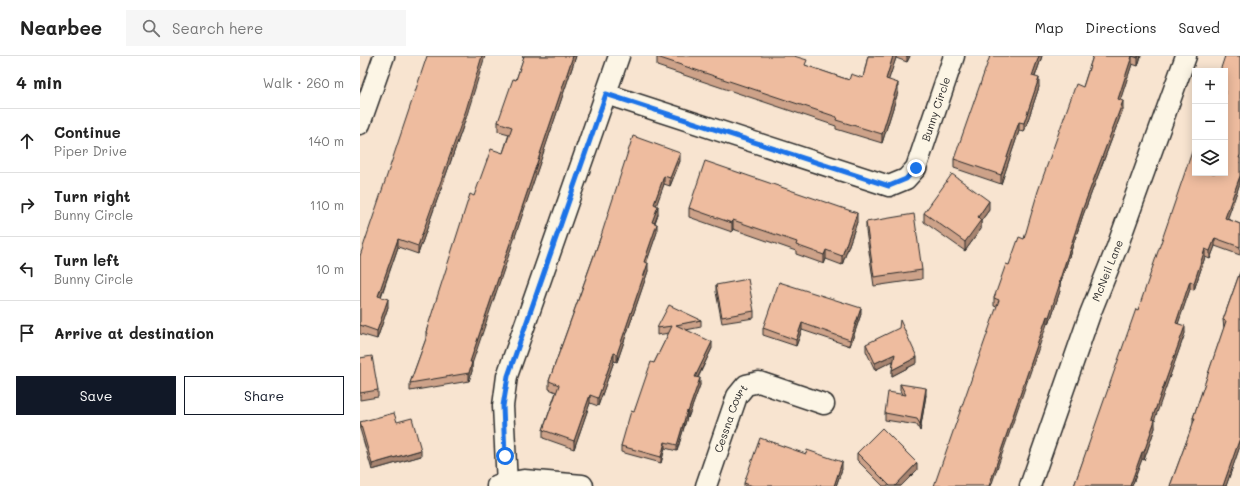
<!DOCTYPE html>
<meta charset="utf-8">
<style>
body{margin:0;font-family:Mali,sans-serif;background:#f6f6f6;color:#222}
.controls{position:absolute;right:12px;top:12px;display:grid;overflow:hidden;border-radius:0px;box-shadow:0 2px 10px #0003}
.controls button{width:36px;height:36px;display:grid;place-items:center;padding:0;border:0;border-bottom:1px solid #e0e0e0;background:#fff;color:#222;font:20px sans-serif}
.stop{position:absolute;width:12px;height:12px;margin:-9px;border:3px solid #1a73e8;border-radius:50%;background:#fff}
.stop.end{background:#1a73e8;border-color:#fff;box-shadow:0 1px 4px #0008}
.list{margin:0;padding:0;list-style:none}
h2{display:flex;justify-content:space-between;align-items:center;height:52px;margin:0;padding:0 16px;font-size:17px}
h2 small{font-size:13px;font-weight:400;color:#767676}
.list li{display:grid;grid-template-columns:26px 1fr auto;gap:12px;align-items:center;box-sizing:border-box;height:64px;padding:0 16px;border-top:1px solid #e0e0e0}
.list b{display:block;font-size:15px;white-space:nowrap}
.list p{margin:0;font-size:13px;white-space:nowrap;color:#767676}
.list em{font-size:13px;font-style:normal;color:#767676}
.actions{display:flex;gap:8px;padding:12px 16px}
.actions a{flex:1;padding:9px 0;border:1px solid #111827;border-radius:0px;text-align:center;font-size:14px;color:#111827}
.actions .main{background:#111827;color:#fff}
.icon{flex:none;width:22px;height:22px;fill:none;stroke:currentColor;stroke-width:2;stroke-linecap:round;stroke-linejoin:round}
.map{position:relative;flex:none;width:880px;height:430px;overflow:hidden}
header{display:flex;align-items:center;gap:24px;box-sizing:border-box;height:56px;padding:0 20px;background:#fff;border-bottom:1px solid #e0e0e0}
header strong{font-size:19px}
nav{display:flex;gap:22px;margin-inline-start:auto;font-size:14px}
.search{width:280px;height:36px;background:#f6f6f6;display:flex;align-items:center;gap:10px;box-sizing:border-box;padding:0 14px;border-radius:0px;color:#767676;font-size:15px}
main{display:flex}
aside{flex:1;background:#fff}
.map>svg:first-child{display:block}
</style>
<header>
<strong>Nearbee</strong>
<div class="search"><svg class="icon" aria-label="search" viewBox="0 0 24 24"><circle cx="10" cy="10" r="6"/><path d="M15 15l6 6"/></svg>Search here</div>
<nav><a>Map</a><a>Directions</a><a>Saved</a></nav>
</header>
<main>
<aside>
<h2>4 min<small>Walk · 260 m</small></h2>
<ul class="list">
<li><svg class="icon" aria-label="ahead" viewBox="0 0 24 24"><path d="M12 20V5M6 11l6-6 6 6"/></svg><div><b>Continue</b><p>Piper Drive</p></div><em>140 m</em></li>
<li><svg class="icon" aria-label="right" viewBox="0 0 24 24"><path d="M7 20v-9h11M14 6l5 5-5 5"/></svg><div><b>Turn right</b><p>Bunny Circle</p></div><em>110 m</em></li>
<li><svg class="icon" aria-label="left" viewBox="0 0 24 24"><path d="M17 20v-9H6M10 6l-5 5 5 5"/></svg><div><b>Turn left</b><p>Bunny Circle</p></div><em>10 m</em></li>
<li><svg class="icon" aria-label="arrive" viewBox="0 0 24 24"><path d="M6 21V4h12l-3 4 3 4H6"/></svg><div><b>Arrive at destination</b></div></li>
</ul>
<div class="actions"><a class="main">Save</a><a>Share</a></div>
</aside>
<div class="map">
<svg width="880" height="430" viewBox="0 0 880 430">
<rect width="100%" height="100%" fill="#f8e4d0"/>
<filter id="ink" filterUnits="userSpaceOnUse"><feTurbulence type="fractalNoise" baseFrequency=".025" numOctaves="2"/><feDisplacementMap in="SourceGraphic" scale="8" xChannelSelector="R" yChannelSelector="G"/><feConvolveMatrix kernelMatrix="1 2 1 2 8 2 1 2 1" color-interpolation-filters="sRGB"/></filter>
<g filter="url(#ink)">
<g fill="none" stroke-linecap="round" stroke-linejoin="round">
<defs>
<g id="street">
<path id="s1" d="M246 38 529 130 546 123 556 112 594 0"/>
<path d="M0 68 24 0"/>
<path d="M147 428 143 350 147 320 259 0"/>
<path id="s2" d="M346 430 377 340 386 329 399 326 464 348"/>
<path id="s3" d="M670 430 730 258 757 191 826 0"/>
</g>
<path id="secondary" d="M138 430 164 425 222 430"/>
</defs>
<!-- street casing -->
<use href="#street" stroke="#2b2b2b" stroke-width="23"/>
<!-- secondary casing -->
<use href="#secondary" stroke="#2b2b2b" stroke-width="25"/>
<!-- street -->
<use href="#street" stroke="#fcf5e5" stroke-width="20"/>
<!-- secondary -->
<use href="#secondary" stroke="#fcf5e5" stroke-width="22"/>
</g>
<!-- wall -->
<g fill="#cda289" stroke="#2b2b2b">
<path d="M162 0H216L112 306V315L109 325 50 335V327L66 283V276L114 140 143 97 149 78 138 75V66L156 24 164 1Z"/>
<path d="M508 0H550L547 6 536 2 528 24 538 36 522 87 476 73V70L297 10V1L447 10 489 24 503 22Z"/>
<path d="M682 0 675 21 679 31 664 76 659 75 641 128 594 112V103Z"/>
<path d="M733 0H781L778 10 772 8 760 44 763 53 723 159 700 228V235L689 268 634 250V242L649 209 664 183 723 31Z"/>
<path d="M880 0V127L867 163 880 168V199L855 190 850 203 845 201 834 234 830 233 818 267 825 277 794 364 795 372 784 404 782 403 772 430H714L778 254Z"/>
<path d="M106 62 58 198 38 191 21 241 28 251 17 283 0 278V200Z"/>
<path d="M320 105 310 130 304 128 296 149 298 158 295 167 297 176 286 207 288 215 257 306 254 305 238 350 230 347 214 393 183 382V374L196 336 189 333V325L241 180Z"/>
<path d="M329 152 497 166 482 209 466 203 464 208 436 198V195L373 173 372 176 329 161Z"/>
<path d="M629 154 621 165V173L605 195 564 166V157Z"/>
<path d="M506 166 562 214V223L514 230 506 175Z"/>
<path d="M880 216V390L866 430H810L833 368V362L864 272 863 264Z"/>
<path d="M356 229 394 255V262L362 267 356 236Z"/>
<path d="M501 258 490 290 442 274 436 290 403 279V272Z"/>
<path d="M341 264V271L326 274 352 292 338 322 340 329 328 362 327 361 317 395 305 392 301 407 261 396V390L274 356 294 307 309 277 297 279V272Z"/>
<path d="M506 288 557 307 532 320 533 304 515 314 506 295Z"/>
<path d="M0 302 18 334V341L0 344Z"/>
<path d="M540 328 566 339 560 375 557 369 525 364V357L542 339 540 334Z"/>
<path d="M0 366H37L61 400 12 414 0 373Z"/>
<path d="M497 397 557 414 541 430H523L497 404Z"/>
<path d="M482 413 476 430H384V427Z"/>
</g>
<!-- shaded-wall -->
<g fill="#a7846f" stroke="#2b2b2b">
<path d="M122 0H125L106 62 58 198V190Z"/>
<path d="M213 0H216L110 314V306Z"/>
<path d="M533 0H536V2L526 32V23Z"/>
<path d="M547 0H550L547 6Z"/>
<path d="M679 0H682L672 29V20Z"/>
<path d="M772 0V8L758 51V43Z"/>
<path d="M778 0H781L778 10Z"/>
<path d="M679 22V31L664 76V67Z"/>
<path d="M538 27V36L522 87V78Z"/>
<path d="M763 45V53L723 159 700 228V235L689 268V261L699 226 723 152Z"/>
<path d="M659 66V75L641 128V119Z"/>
<path d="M320 97V105L310 130V122Z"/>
<path d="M304 120V128L294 156V148Z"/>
<path d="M880 120V127L865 170V162Z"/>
<path d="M629 145V154L621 165V173L605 195V186L618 161Z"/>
<path d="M298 150V158L292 174V166Z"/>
<path d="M497 157V166L482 209V200Z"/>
<path d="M373 164V173L372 176V167Z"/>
<path d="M297 168V176L284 214V206Z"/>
<path d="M855 182V190L850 203V195Z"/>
<path d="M38 183V191L18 248V240Z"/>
<path d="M845 193V201L834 234V227Z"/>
<path d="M466 194V203L464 208V199Z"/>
<path d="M288 207V215L257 306V298Z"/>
<path d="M830 225V233L816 274V267Z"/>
<path d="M28 243V251L17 283V275Z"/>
<path d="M501 252V258L490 290V284Z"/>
<path d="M687 260V268L631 430H629Z"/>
<path d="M442 267V274L436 290V284Z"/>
<path d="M825 270V277L792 371V363Z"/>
<path d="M352 286V292L335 327V321Z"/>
<path d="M254 297V305L238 350V342Z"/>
<path d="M535 298V304L515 314V307Z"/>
<path d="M557 301V307L532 320V314Z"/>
<path d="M112 306V315L109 325V317Z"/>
<path d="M340 322V329L328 362V356Z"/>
<path d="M566 332V339L560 375V368Z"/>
<path d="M230 339V347L214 393V385Z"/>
<path d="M327 355V361L317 395V389Z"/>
<path d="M795 364V372L784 404V396Z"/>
<path d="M880 382V390L866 430H863Z"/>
<path d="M305 386V392L301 407V401Z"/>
<path d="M61 394V400L12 414V408Z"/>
<path d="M782 396V403L772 430H770Z"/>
<path d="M482 406V413L476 430H474Z"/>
<path d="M557 407V414L541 430H535Z"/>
</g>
<!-- building -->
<g fill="#eebc9f" stroke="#2b2b2b">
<path d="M67 0H122L106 54 58 190 38 183 18 240 28 243 17 275 0 269V200Z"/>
<path d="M164 0H213L110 306H112L109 317 50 327 68 277 66 276 110 138 114 140 131 93 143 97 152 71 138 66 153 23 156 24Z"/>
<path d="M297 0H434L447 4 445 9 489 24 491 18 503 22 508 0H533L526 23 538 27 522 78 476 64 477 61 297 1Z"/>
<path d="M630 0H679L672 20 679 22 664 67 659 66 641 119 594 103Z"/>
<path d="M733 0H772L758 43 763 45 723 152 699 226 700 227 689 261 687 260 629 430H574L639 244 634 242 646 208 649 209 659 181 664 183 678 135 716 28 723 31Z"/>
<path d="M772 0H778V2Z"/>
<path d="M865 0H880V99L879 102H880V120L865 162 880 168V191L855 182 850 195 845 193 834 227 830 225 816 267 825 270 792 363 795 364 784 396H782L770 430H714L776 253 778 254 835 87V117H865V15H860Z"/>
<path d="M273 80 320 97 310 122 304 120 294 148 298 150 292 166 297 168 284 206 288 207 257 298 254 297 238 342 230 339 214 385 183 374 199 329 189 325 241 180Z"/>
<path d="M345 105 497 157 482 200 466 194 464 199 436 189 437 186 373 164 372 167 329 152Z"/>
<path d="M592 118 629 145 618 161 621 164 605 186 564 157Z"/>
<path d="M554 158 562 214 514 221 506 166Z"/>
<path d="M880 216V382L863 430H810L835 362H833L866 265 863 264Z"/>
<path d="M388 223 394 255 362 261 356 229Z"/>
<path d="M419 226 501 252 490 284 442 267 436 284 403 272Z"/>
<path d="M309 249 341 264 316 269 352 286 335 321 340 322 328 356 327 355 317 389 305 386 301 401 261 390 271 355 274 356 291 306 294 307 312 270 297 272Z"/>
<path d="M540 264 557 301 532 314 535 298 515 307 506 288 539 272Z"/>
<path d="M12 300 18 334 0 337V302Z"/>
<path d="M540 328 566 332 560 368 557 363 525 357 528 336 546 339Z"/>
<path d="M34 357 37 366 52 362 61 394 12 408 0 366Z"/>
<path d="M522 372 557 407 535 430H530L497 397Z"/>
<path d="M400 382 446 398 447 394 482 406 474 430H393L384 427Z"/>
</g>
</g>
<g fill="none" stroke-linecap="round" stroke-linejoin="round" filter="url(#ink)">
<!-- route -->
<path stroke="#1a73e8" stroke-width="5" d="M145 400 143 350 148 320 246 38 529 130 546 123 556 112"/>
</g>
<g text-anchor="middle" stroke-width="3.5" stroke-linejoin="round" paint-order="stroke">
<!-- street labels -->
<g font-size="11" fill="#2b2b2b" stroke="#fcf5e5">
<text dy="4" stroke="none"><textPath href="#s1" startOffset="393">Bunny Circle</textPath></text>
<text dy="4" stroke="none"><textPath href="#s3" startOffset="229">McNeil Lane</textPath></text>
<text dy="4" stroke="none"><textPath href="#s2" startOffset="72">Cessna Court</textPath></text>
</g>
</g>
</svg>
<div class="controls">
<button>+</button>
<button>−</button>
<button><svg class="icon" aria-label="layers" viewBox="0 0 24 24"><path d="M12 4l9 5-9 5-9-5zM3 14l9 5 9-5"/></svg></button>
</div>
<div class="stop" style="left:145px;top:400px"></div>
<div class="stop end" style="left:556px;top:112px"></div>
</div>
</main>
